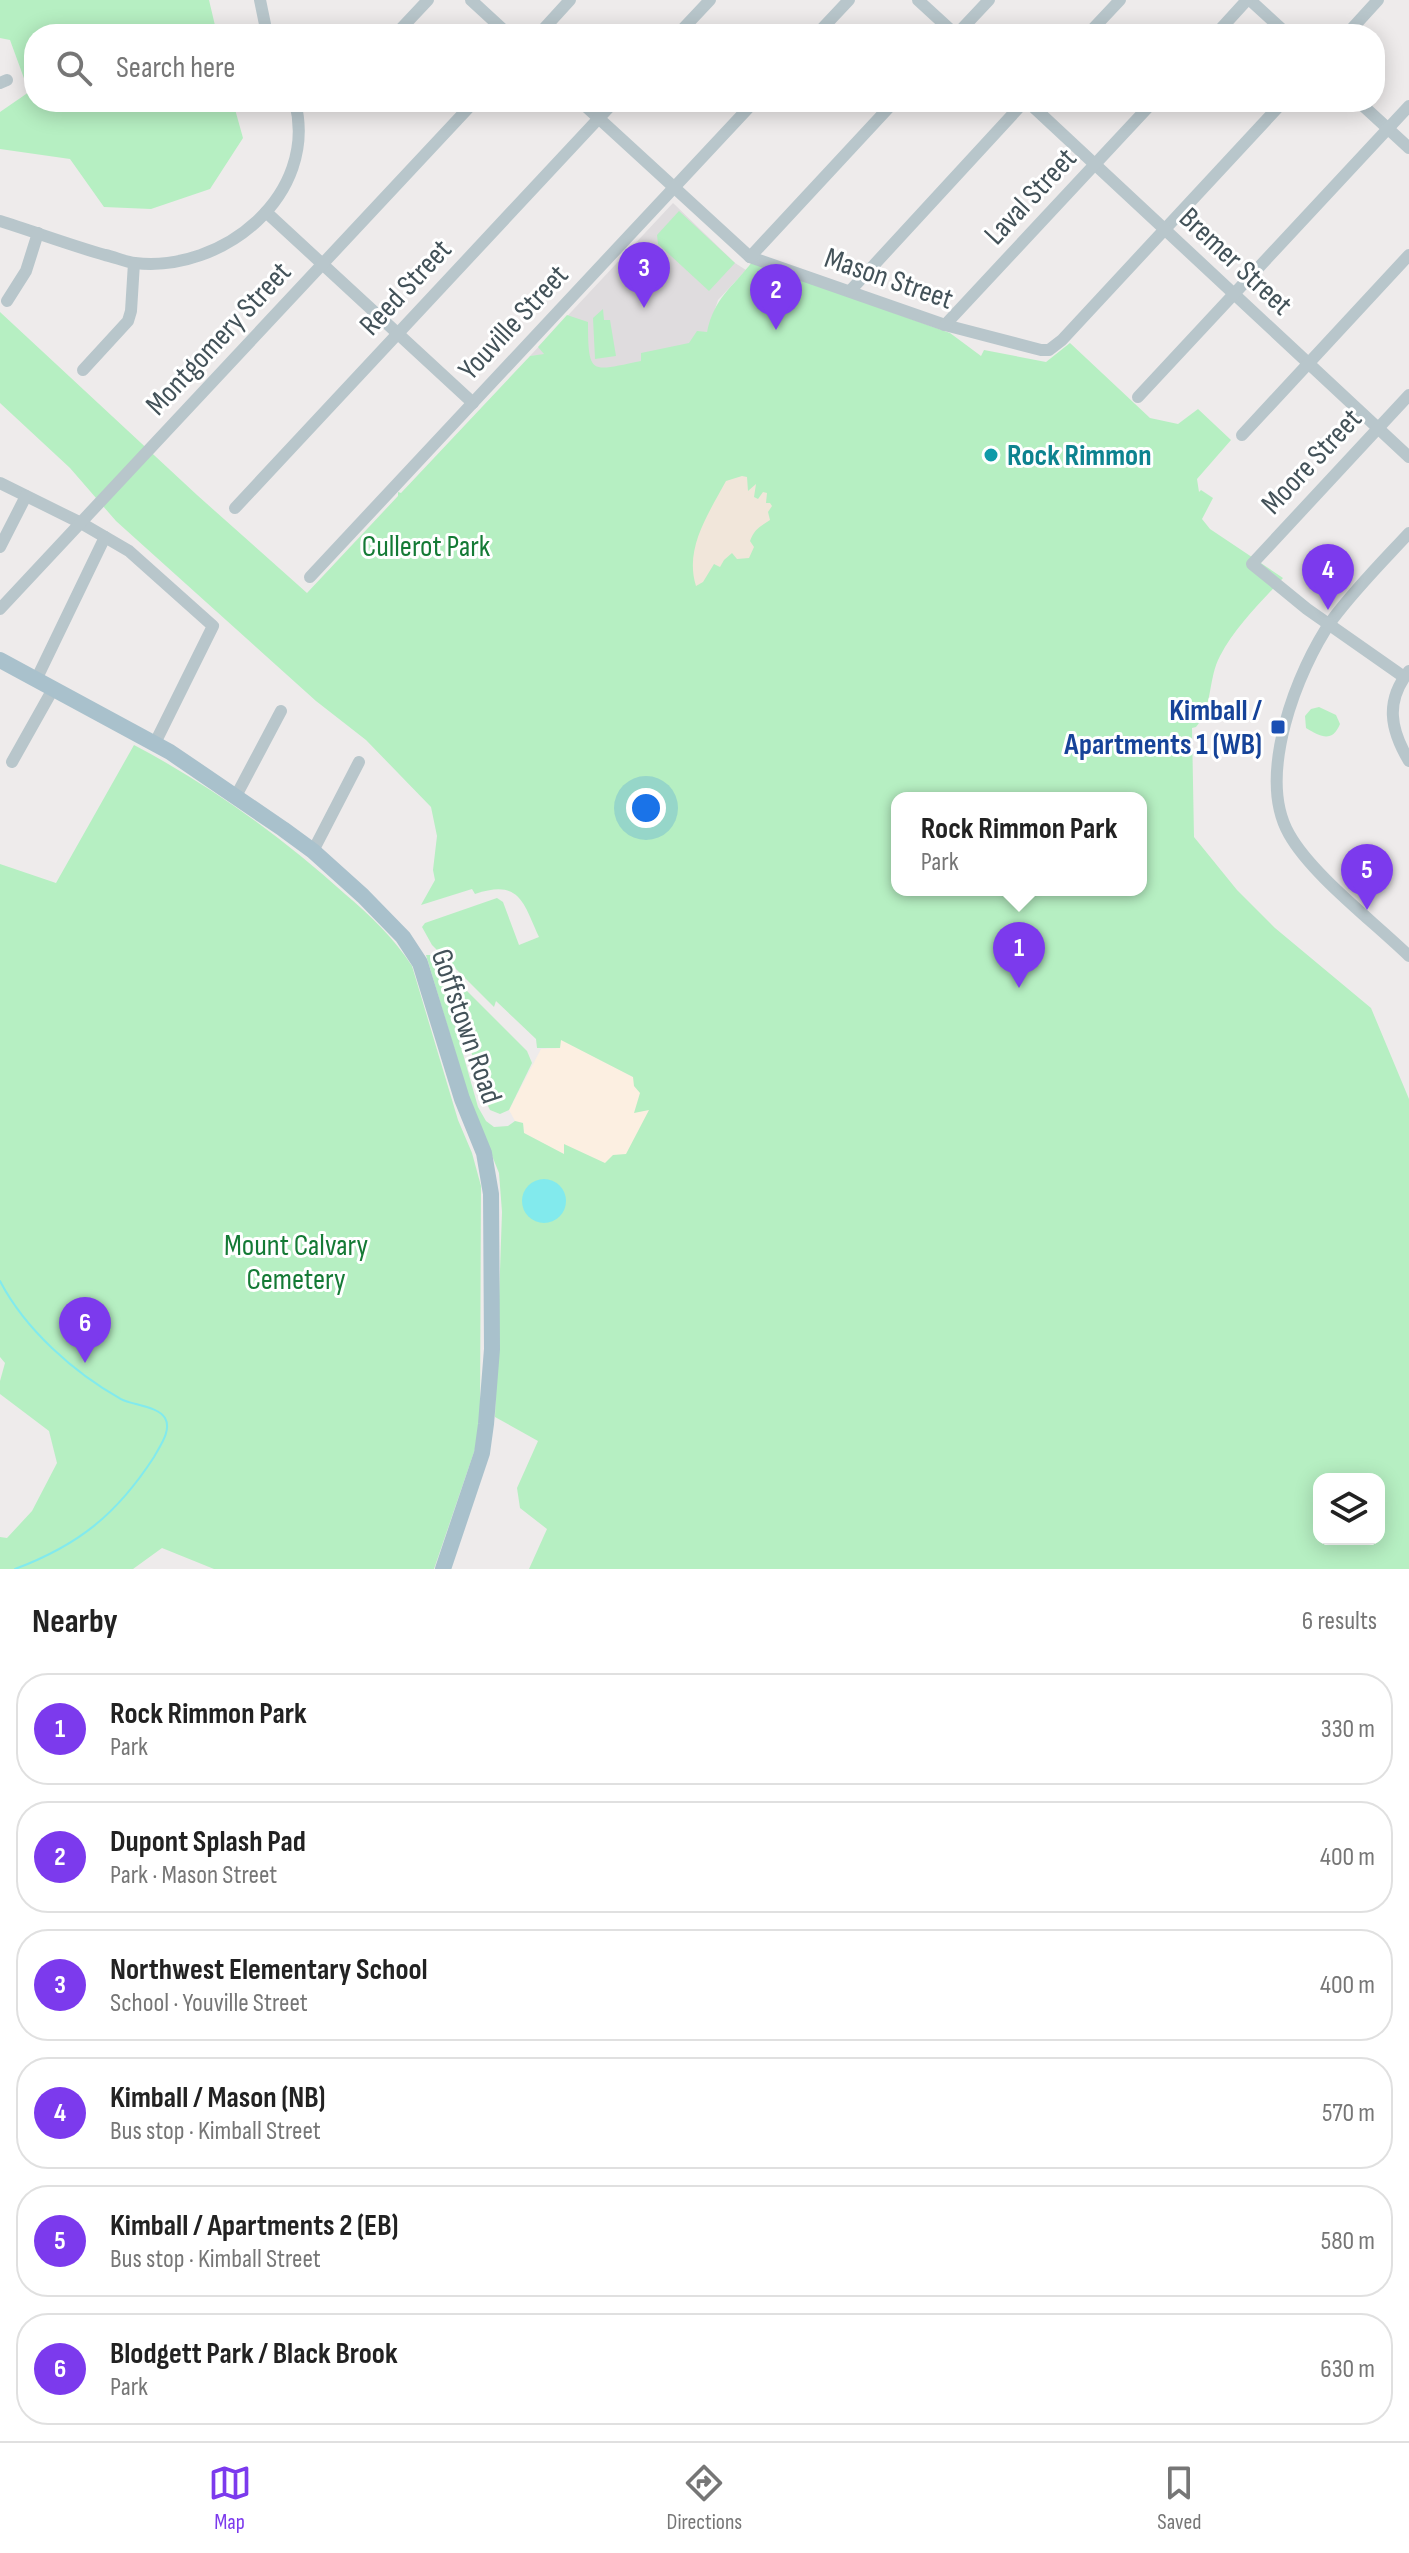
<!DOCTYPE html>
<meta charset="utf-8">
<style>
body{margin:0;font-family:"Sofia Sans Condensed",sans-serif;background:#f2f2f2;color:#222}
.controls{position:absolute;right:24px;bottom:24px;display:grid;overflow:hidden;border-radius:16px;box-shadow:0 4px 20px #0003}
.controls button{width:72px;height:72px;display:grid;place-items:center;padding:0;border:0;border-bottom:2px solid #e0e0e0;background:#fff;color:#222;font:40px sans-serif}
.you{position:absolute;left:646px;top:808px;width:28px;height:28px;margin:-20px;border:6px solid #fff;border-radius:50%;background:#1a73e8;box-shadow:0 0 0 12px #1a73e833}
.badge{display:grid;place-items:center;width:52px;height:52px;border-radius:50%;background:#7c3aed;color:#fff;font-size:26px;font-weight:700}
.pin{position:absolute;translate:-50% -66px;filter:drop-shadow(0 2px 4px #0008)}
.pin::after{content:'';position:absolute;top:42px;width:28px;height:24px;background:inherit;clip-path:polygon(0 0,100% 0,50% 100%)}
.popup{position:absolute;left:891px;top:792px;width:256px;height:104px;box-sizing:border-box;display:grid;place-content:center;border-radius:16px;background:#fff;filter:drop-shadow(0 2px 6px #0005);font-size:26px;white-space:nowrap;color:#767676}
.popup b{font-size:30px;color:#222}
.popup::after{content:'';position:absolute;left:50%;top:100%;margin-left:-16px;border:16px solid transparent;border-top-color:#fff}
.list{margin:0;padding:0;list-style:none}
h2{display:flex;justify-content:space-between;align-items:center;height:104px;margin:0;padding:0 32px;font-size:34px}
h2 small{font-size:26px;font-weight:400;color:#767676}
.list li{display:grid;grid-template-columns:52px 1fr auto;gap:24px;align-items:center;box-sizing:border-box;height:112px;margin:0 16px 16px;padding:0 16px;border:2px solid #e0e0e0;border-radius:32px}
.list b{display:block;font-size:30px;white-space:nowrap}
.list p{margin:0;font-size:26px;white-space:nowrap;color:#767676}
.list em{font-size:26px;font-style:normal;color:#767676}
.icon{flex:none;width:44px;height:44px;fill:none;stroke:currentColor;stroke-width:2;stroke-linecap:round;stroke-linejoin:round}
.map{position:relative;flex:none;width:1409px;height:1569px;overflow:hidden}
.search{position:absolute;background:#fff;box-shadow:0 4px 20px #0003;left:24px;right:24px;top:24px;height:88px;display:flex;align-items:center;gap:20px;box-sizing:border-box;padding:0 28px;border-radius:32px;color:#767676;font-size:30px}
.sheet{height:872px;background:#fff}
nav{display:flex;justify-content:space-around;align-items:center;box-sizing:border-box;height:112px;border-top:2px solid #e0e0e0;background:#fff;font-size:22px;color:#767676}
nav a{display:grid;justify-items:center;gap:4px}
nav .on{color:#7c3aed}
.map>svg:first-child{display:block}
</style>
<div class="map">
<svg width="1409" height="1569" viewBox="0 0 1409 1569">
<rect width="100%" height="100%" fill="#eeebeb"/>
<!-- commercial -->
<path fill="#fcefe1" d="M560 1039 633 1077 657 1093 618 1180 564 1145 565 1155 524 1133 523 1123 515 1121 509 1110 541 1049 560 1048Z"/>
<!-- education -->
<path fill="#dfdcde" d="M673 203 735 263 746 270 718 300 707 333 610 402 545 355 530 356Z"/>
<!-- green -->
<g fill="#b6efc2" fill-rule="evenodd">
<path d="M0 0H209L217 34H34V102H233L243 138 210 189 151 209 104 207 70 159 0 149V112L29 92 10 40 0 38Z"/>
<path d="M679 211 735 263 709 291 658 244 657 235Z"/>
<path d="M752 262 950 333 981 356 984 350 1046 362 1070 343 1150 418 1178 424 1198 409 1231 440 1197 479 1199 492 1201 490 1213 498 1202 519 1210 529 1283 578C1261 602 1235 627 1220 656 1208 678 1213 707 1196 727L1192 728 1194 837 1237 890 1275 928 1371 1008 1409 1099V1569H529L547 1529 520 1508 517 1488 538 1441 495 1417 502 1212 499 1173 470 1101 426 955H432L437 962 478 1107 486 1121 494 1127 508 1126 515 1121 523 1123 524 1133 564 1154V1144L605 1163 613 1155 626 1154 649 1110 634 1113 640 1093 634 1086 633 1077 561 1040 560 1048H537L536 1039 496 1001 494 1007 432 945 422 927 425 923 497 898 503 902 519 945 539 937C523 902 520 879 475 894L472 889 421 905 435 880 433 870 437 836 431 807 366 740 316 701 116 521 70 468 0 403V312L197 495 307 593 398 496V492L401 493 530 356 544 354 538 347 567 315 588 322C588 377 591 371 641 361V353L689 343 697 331 707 332C714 298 732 288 752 262ZM897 798H1141V890H897ZM1319 1479H1379V1539H1319Z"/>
<path d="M603 309 604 320H610L616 356 595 359 593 318Z"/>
<path d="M1319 707 1336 715 1340 724C1332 743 1321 737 1306 728L1305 716 1311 709Z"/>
<path d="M134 745C210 785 282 837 345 894 370 915 394 938 412 966L458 1120 472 1153 481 1186 480 1419 475 1449 434 1569H214L162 1548 133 1569H0V1537L7 1538 32 1511 57 1463 49 1431 0 1394V1381L5 1363 0 1357V864L56 883Z"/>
<path d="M454 981 458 982 527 1051 532 1063 509 1110 500 1114 490 1110 486 1102 451 983Z"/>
</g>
<!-- sand -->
<path fill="#f1e6da" d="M742 476 747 477 748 491 756 484 754 497 758 499 763 492 767 493 766 503H770L772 506 768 512 770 520C761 526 754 529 750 541L754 547 749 558 737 559 732 553 724 560 720 567 714 564 703 582 696 586C684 548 709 513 726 481Z"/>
<!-- water -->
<circle fill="#82eaed" cx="544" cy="1201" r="22"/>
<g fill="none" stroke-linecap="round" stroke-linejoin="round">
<!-- stream -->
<path stroke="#82eaed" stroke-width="2" d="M0 1281C25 1329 74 1373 121 1399 132 1405 158 1406 165 1418 172 1430 160 1446 154 1457 117 1514 79 1545 15 1569"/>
<!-- minor -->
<g stroke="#b8c6cb" stroke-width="12">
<path d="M260 0 267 34"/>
<path d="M471 0 508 34"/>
<path d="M918 0 955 34"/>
<path d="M1250 0 1287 34"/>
<path d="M396 34 428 0"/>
<path d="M539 34 570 0"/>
<path d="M678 34 710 0"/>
<path d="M817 34 849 0"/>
<path d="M957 34 989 0"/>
<path d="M1088 34 1120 0"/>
<path d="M1216 34 1247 0"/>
<path d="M1347 34 1378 0"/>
<path d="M0 83 7 80"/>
<path d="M581 102 750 257 945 325 1041 350H1049L1062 340 1283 102"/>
<path d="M1028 102 1409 457"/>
<path d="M1359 102 1409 148"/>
<path d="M266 212 473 403"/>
<path d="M0 221C35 232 70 245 105 255 115 257 125 262 135 263 223 273 319 195 295 102"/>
<path d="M750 257 894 102"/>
<path d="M850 291 1024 102"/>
<path d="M7 301 26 271 38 233"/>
<path d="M945 325 1153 102"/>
<path d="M83 370 128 321 131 311 134 263"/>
<path d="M1138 397 1409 106"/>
<path d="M1242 435 1409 255"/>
<path d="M0 483 81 523 129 551 213 626 155 743"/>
<path d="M235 508 614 102"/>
<path d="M1409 533C1383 561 1355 589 1332 620 1297 670 1256 776 1289 834 1312 875 1373 921 1409 956"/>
<path d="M0 547 26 496"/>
<path d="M310 577 754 102"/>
<path d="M0 609 474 102"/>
<path d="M1409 671C1385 701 1390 729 1409 761"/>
<path d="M1404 677 1307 609 1252 564 1409 395"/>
<path d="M36 680 105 537"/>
<path d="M12 762 53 689"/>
<path d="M236 796 281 711"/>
<path d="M313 851 359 762"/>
</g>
<!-- major -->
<path stroke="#a9c1cc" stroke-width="16" d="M0 660 170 752 283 829 313 851 363 896 403 937 420 963 462 1099 484 1153 491 1194 492 1349 486 1424 482 1453 443 1569"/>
</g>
<!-- markers -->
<circle fill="#0f9aa8" stroke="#fff" stroke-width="3" cx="991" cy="455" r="8"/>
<rect fill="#1a4fb4" stroke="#fff" stroke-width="3" x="1270" y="719" width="16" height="16" rx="4"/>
<g text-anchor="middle" stroke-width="6" stroke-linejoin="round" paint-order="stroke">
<!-- street labels -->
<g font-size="30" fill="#435259" stroke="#fff">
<text transform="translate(1030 196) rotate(-47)" y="10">Laval Street</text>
<text transform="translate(1236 261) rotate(43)" y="10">Bremer Street</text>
<text transform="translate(889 278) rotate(19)" y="10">Mason Street</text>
<text transform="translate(405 287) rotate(-47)" y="10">Reed Street</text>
<text transform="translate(513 322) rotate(-47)" y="10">Youville Street</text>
<text transform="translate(218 338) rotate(-47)" y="10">Montgomery Street</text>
<text transform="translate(1311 461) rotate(-47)" y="10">Moore Street</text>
<text transform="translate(467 1026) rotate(71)" y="10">Goffstown Road</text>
</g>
<!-- culture labels -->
<g font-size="30" font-weight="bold" fill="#0d838f" stroke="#fff" text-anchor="start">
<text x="1007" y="465">Rock Rimmon</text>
</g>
<!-- park labels -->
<g font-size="30" fill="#147a35" stroke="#fff">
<text x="426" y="556">Cullerot Park</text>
<text x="296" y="1255">Mount Calvary<tspan x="296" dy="34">Cemetery</tspan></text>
</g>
<!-- transit labels -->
<g font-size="30" font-weight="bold" fill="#164399" stroke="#fff" text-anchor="end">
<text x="1262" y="720">Kimball /<tspan x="1262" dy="34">Apartments 1 (WB)</tspan></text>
</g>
</g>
</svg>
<div class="controls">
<button><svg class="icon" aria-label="layers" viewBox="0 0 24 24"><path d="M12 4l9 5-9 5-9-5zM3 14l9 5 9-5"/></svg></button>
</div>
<div class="you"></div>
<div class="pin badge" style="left:1019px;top:988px">1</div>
<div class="popup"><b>Rock Rimmon Park</b>Park</div>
<div class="pin badge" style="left:776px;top:330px">2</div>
<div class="pin badge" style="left:644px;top:308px">3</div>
<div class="pin badge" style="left:1328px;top:610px">4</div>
<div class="pin badge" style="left:1367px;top:910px">5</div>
<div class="pin badge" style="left:85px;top:1363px">6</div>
<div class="search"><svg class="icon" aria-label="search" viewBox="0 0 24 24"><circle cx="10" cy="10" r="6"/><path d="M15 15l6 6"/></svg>Search here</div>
</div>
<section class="sheet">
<h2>Nearby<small>6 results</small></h2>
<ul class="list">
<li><span class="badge">1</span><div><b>Rock Rimmon Park</b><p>Park</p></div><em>330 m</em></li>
<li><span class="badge">2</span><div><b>Dupont Splash Pad</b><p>Park · Mason Street</p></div><em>400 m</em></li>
<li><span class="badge">3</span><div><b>Northwest Elementary School</b><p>School · Youville Street</p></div><em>400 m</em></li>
<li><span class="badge">4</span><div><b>Kimball / Mason (NB)</b><p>Bus stop · Kimball Street</p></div><em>570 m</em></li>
<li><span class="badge">5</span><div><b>Kimball / Apartments 2 (EB)</b><p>Bus stop · Kimball Street</p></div><em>580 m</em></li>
<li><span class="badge">6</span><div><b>Blodgett Park / Black Brook</b><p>Park</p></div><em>630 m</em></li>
</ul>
</section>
<nav>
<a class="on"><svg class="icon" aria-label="map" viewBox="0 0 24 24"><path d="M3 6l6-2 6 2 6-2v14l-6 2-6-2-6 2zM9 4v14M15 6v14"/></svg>Map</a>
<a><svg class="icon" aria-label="directions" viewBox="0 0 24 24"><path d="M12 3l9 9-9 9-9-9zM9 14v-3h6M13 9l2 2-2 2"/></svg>Directions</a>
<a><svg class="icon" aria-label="saved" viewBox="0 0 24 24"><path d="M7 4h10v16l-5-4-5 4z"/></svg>Saved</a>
</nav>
